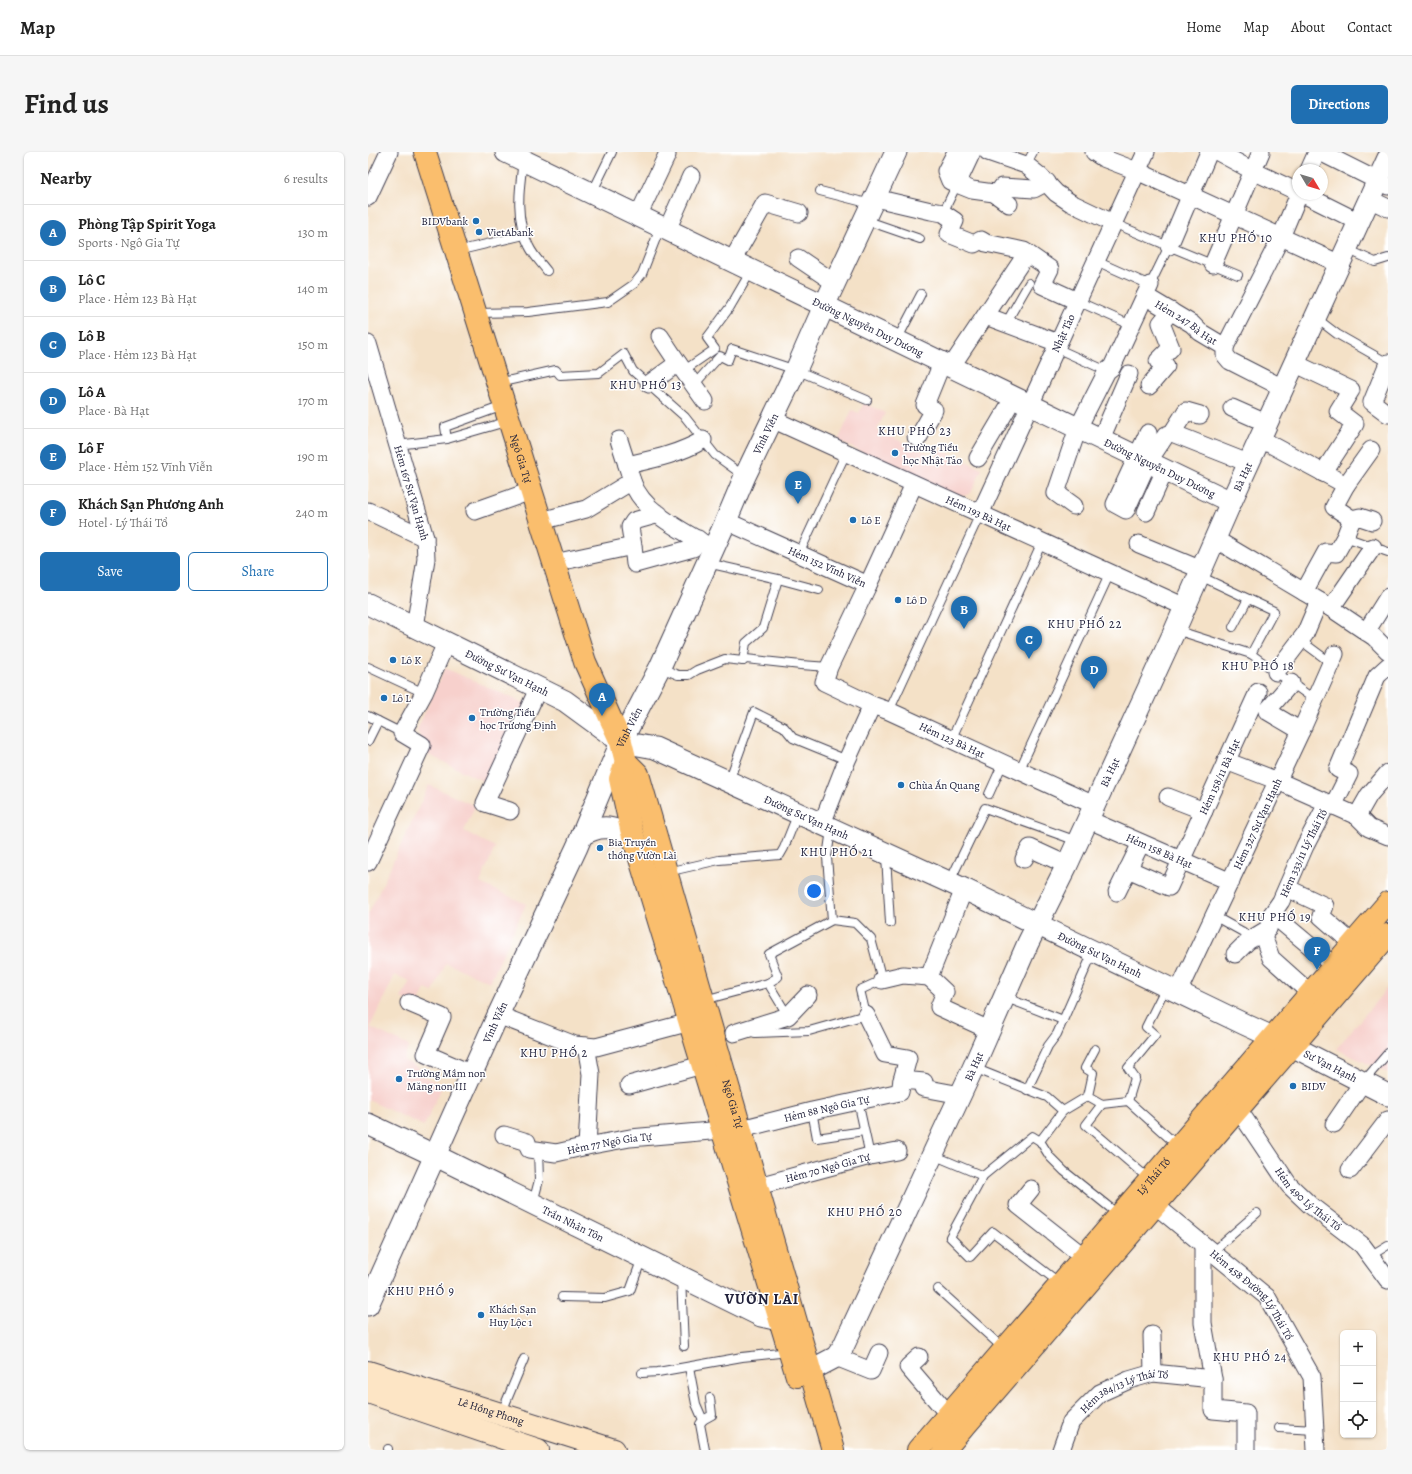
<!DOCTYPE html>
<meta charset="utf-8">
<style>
body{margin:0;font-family:Alegreya,serif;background:#f6f6f6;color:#222}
.controls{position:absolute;right:12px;bottom:12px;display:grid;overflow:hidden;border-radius:6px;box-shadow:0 1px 3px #0004}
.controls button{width:36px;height:36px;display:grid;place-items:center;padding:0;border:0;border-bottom:1px solid #e0e0e0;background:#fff;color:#222;font:20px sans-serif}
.compass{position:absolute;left:924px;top:12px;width:36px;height:36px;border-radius:50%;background:#fff;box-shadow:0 1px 3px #0004;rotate:128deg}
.you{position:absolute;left:446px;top:739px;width:14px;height:14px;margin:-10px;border:3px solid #fff;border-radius:50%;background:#1a73e8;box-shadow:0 0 0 6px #1a73e833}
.badge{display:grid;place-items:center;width:26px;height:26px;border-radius:50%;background:#1f6fb2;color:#fff;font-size:13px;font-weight:700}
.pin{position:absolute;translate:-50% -33px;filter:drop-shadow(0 1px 2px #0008)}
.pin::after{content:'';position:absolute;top:21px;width:14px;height:12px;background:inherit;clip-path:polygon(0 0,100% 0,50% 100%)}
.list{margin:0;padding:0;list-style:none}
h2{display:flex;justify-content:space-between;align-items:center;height:52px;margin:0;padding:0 16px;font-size:17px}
h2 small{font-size:13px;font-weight:400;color:#767676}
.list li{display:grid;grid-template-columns:26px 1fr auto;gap:12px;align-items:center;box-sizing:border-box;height:56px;padding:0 16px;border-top:1px solid #e0e0e0}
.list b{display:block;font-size:15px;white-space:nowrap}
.list p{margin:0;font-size:13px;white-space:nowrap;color:#767676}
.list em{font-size:13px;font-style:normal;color:#767676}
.actions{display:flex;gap:8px;padding:12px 16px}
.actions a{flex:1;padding:9px 0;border:1px solid #1f6fb2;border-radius:6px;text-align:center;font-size:14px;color:#1f6fb2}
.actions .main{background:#1f6fb2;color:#fff}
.icon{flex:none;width:22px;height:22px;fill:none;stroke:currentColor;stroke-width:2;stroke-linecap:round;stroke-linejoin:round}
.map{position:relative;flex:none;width:1020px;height:1298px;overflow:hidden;border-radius:6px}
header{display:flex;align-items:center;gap:24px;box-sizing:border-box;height:56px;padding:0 20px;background:#fff;border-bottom:1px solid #e0e0e0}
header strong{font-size:19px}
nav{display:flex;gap:22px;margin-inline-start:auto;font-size:14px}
.intro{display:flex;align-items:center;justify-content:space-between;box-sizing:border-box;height:96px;padding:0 24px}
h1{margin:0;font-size:28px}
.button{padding:10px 18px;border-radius:6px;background:#1f6fb2;color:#fff;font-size:14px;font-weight:700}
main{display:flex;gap:24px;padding:0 24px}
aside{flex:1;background:#fff;border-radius:6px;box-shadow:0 1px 3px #0004}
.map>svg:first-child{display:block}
</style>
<header>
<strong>Map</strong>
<nav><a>Home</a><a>Map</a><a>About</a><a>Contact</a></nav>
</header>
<div class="intro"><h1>Find us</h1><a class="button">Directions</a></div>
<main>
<aside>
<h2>Nearby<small>6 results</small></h2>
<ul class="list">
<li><span class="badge">A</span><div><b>Phòng Tập Spirit Yoga</b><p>Sports · Ngô Gia Tự</p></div><em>130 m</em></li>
<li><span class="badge">B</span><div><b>Lô C</b><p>Place · Hẻm 123 Bà Hạt</p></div><em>140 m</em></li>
<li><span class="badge">C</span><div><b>Lô B</b><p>Place · Hẻm 123 Bà Hạt</p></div><em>150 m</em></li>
<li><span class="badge">D</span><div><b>Lô A</b><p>Place · Bà Hạt</p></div><em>170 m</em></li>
<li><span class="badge">E</span><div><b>Lô F</b><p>Place · Hẻm 152 Vĩnh Viễn</p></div><em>190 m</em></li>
<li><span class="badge">F</span><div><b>Khách Sạn Phương Anh</b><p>Hotel · Lý Thái Tổ</p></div><em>240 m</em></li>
</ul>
<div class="actions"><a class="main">Save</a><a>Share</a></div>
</aside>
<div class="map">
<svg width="1020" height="1298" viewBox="0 0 1020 1298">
<rect width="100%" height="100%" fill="#fff"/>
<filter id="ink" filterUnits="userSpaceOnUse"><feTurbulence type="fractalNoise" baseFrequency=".025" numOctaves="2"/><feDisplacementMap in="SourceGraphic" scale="8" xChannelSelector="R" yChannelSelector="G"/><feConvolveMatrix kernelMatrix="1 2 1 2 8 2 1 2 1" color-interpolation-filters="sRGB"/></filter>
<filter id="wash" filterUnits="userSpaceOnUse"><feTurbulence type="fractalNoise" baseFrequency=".012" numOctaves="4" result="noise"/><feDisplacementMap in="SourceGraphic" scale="16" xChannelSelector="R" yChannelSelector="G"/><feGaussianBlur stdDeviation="0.9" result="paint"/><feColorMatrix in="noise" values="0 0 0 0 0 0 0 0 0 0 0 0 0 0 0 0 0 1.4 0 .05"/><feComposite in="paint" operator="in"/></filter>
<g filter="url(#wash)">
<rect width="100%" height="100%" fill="#f4e1c7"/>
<!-- built -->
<g fill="#f7d0cc">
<path d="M496 251 517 261 509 278 567 305 571 297 614 317 603 341 596 344 584 342 470 289 484 258 491 261Z"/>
<path d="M77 516 160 553 123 633 59 602 49 578Z"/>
<path d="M61 633 107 654 96 679 127 695 112 731 158 752 122 830 78 811 65 840 57 837 50 852 33 846 42 829 27 823 2 875 41 894 35 908 50 916 48 921 75 933 56 974 0 948V763Z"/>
<path d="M1020 835V921L968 897Z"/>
</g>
</g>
<g filter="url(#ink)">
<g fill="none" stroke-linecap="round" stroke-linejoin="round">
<defs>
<g id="service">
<path d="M155 9C151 38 147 68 161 94 165 103 173 111 179 119"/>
<path d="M658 13 665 0"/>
<path d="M452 39 503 52"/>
<path d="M224 41 244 0"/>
<path d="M575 61 589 32"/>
<path d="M497 68 552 87"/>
<path d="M745 71 870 123"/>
<path d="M979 97 1007 110 1020 106"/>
<path d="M89 99 156 83"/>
<path d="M728 109 782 133 801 94"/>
<path d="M709 149 763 173"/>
<path d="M108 161 160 160 240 150 266 132 274 122 292 76"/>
<path d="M948 166 969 182 1020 211"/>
<path d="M638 171 661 131"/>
<path d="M529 188 553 142"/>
<path d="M688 196 739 219"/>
<path d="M315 219 347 197 339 186 362 155 383 119"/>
<path d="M130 231 188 218 192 223 231 221 256 202 265 219 317 265 347 303 376 324"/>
<path d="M325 234 352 204 360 208 364 197 428 218 499 248"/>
<path d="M79 287 77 275 135 254"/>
<path d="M29 293 79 287 141 269"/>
<path d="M977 385 1020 400"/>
<path d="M431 402 478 301"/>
<path d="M339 411 410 427 451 438"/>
<path d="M832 424 906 459 883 502"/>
<path d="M865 475 880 447"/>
<path d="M808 478 883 502 947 548"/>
<path d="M932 488 963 511"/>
<path d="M375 509 378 491 395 476 410 427"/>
<path d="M0 515 56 541"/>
<path d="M293 516 310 523H321L329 518 357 507 375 509 378 507 433 513 461 515"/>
<path d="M521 559 612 362"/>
<path d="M0 564 34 581"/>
<path d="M583 588 674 390"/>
<path d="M0 589 10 569"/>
<path d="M651 619 742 421"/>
<path d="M361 629 386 560 416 575 425 586 479 608"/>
<path d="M621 642 635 611"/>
<path d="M518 704 522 771"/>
<path d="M299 720 351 708 412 703 416 696 430 661"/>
<path d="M582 729 617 656 709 689"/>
<path d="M846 764 875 780 880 789"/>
<path d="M400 831 420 864"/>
<path d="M636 845 695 868"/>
<path d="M336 848 400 831 410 825 401 802 464 768"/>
<path d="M387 881 441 879 498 863 492 838 514 828 503 787 487 771 464 768 459 705 463 678"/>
<path d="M727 897 717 916 725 921 720 944 734 952 760 949 810 994"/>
<path d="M606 916 679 945 695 959"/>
<path d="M995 930 1020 901"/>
<path d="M659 938 680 894 689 882 725 800"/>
<path d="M720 944 695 959 672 989 682 1005 696 1019 751 1063"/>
<path d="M490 949 502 1004"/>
<path d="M760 949 767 926 760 916 787 883 778 875 798 835"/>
<path d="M734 952 718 973 781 1027"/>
<path d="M444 959 449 986 496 979"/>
<path d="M672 989 664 984 615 1024 582 1085 602 1105 625 1080 693 1132"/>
<path d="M565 1003 615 1024"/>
<path d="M165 1051 171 1028 170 998"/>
<path d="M844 1100 889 1061"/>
<path d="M1002 1104 1020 1093"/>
<path d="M313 1126 316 1194"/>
<path d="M570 1137 636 1197"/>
<path d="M194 1145 237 1146 262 1139 274 1106"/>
<path d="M321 1215 328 1252 335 1268 332 1272 337 1298"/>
<path d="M274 1221 290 1220 374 1205 421 1200"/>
<path d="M133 1262 156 1207"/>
<path d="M335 1268 344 1263 342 1246"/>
<path d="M911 1276 947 1278"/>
<path d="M20 1298V1297"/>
</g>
<g id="minor">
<path d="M588 0 578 19 582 29 589 32"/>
<path d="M604 0 589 32 604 38 626 41 641 52"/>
<path d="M620 0 658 13 673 25 688 41 703 51 745 71"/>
<path d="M726 0 735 6 769 19 972 112"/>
<path d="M850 0 885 19 930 40"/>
<path d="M952 0 1020 34"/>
<path d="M941 18 949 0"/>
<path d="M935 42 991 70"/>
<path d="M629 43 634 35 666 37 679 30"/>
<path d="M0 45 21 0"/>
<path d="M507 46 563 59 575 61 587 69 581 82 606 92 613 88 618 91 656 99 682 117 674 133 709 149"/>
<path d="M1001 47 1020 56"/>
<path d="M270 64 299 3"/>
<path d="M299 78 323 24"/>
<path d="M801 94 841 0"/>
<path d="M430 106 467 131"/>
<path d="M364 109 397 51 431 61"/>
<path d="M845 112 893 0"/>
<path id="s1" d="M777 144 824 172 832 180 857 195V203L862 209 915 236"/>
<path d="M618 164 690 191"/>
<path d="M292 184 310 211"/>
<path id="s2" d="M0 192 57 386 58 407 47 475"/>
<path d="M857 195 913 85 931 42"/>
<path d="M926 211 983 238 970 259 987 272 955 321"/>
<path d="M1020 211 1004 250 1020 262"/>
<path d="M583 215 659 101"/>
<path d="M281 232 310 211 337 249"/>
<path d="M781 234 798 214 790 209 803 196 793 171 803 159"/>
<path d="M864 256 898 271"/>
<path id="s3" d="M404 267 817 455"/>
<path d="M780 281 747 352 758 358 780 310 798 283 804 281 818 259 832 263"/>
<path d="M804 281 880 311"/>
<path d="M548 285 550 286 566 258 557 253 574 211"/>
<path d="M891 286 978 333 966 355 984 367 992 365 1004 369"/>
<path d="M733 287 761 222"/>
<path d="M251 288 259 313"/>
<path d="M610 306 646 245"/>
<path d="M264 329C274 361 319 381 346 397"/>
<path d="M978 333 1003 298"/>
<path d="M706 354 688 341 710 276 739 219 744 215 782 133"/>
<path d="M0 359 57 386"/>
<path d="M107 359 163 339"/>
<path d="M778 360 797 318"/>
<path id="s4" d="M612 362 778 0"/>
<path d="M173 369 218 357 264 329 259 313C286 307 311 302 335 288"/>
<path id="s5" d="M358 369 500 433 461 515 456 530 504 553 521 559 726 653"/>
<path d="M847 387 963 456 1006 485 1020 499"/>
<path d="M771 392 834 418"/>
<path d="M265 394 267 412 325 396 330 387"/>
<path d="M186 411 265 394 262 375 266 369 291 362"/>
<path d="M500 433 546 332"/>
<path d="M936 440 958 400 968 401 977 385 984 367"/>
<path d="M963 456 1005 395"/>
<path d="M998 480 1020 445"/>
<path d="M908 520 937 482 951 449"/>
<path d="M923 531 899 559 933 579"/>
<path d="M858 609 910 629 989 664 1001 676 1020 684"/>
<path d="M800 645 836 659"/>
<path d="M965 654 981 622 970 617 1009 524 1020 514"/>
<path d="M142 659 117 651 170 537"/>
<path d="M989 664 1001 643 1020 621"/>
<path id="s6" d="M719 667 863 730"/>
<path d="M454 672 479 608 504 553"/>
<path d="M656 707 662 696 699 713"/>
<path d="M0 710 54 593 34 581 56 541 78 491"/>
<path id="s7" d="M760 717 801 735 890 540"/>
<path d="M919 736 957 754 953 764 985 792"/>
<path d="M749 740 773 691"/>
<path d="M904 762 966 814"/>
<path d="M894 781 903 806 942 841"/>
<path id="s8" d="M867 802 880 789 900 777 904 762 913 749 937 694 959 652"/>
<path d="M561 825 577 840 571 855 621 878"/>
<path d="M514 828 535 823 561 825 596 737"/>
<path id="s9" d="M810 840 933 579 967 502"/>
<path d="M41 851 74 865 58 902 104 922"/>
<path d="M130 863 207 893 228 895 322 870"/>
<path d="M498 863 517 902 540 906 534 928 556 930 555 936 593 943"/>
<path d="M366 881 420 864 440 843"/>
<path d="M218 894 223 922 219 994"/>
<path d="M261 933 334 913"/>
<path id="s10" d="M870 957 921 1033 942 1053 994 1093 1020 1128"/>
<path d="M966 972 994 931"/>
<path id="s11" d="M373 977 444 959 532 940 534 928"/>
<path id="s12" d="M136 983 159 990 161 997 188 1001 219 994 262 986 354 978"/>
<path d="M982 1018 1020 968"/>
<path id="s13" d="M390 1034 502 1004 529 999"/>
<path d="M663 1037 650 1053 716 1105"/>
<path id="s14" d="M787 1053 899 1145 944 1225 948 1298"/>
<path d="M835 1093V1171L845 1227V1258L878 1261V1298"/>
<path d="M784 1183 785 1221"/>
<path d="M468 1205 503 1219 511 1201"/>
<path d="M551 1205 540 1215 581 1263"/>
<path id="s15" d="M693 1298 703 1270 732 1241 761 1228 785 1221 845 1227"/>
</g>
<g id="tertiary">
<path id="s16" d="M138 0 863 350"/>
<path id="s17" d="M0 452 197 549 253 590 287 596 596 737 876 872 924 894 1020 943"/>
<path d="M214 683C235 671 246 675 266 686"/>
<path id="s18" d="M0 972 68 1004 393 1164 411 1168"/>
<path id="s19" d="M0 1153 130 863 209 695 253 590 292 515 358 369 377 324 428 218 456 154 528 0"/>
<path id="s20" d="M443 1218 468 1205 475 1195 605 916 660 791 699 713 807 478 863 350 1020 6"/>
</g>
<g id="secondary">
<path id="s21" d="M0 1220 246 1298"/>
<path d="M0 1240 170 1298"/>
</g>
<g id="primary">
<path id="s22" d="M57 0 217 510 253 590 258 610 270 622 465 1298"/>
<path d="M258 610 252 627 263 677 429 1224"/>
<path id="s23" d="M550 1298 1020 751"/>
<path d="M576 1298 1020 783"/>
</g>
</defs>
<!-- service casing -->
<use href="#service" stroke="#423f50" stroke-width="10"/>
<!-- minor casing -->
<use href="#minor" stroke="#423f50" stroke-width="19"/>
<!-- tertiary casing -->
<use href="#tertiary" stroke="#423f50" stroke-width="23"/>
<!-- secondary casing -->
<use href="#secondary" stroke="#423f50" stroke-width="24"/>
<!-- primary casing -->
<use href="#primary" stroke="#423f50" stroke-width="24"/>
<!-- service -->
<use href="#service" stroke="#fff" stroke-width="8"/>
<!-- minor -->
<use href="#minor" stroke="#fff" stroke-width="17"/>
<!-- tertiary -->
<use href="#tertiary" stroke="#fff" stroke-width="21"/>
<!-- secondary -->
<use href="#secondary" stroke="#fde5c5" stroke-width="22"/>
<!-- primary -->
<use href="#primary" stroke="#fabe6d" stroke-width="22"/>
</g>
</g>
<!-- markers -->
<g fill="#1f6fb2" stroke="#fff" stroke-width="1.5">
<circle cx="108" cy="69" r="4"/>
<circle cx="111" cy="80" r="4"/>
<circle cx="527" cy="301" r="4"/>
<circle cx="485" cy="368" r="4"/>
<circle cx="530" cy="448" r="4"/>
<circle cx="25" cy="508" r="4"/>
<circle cx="16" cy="546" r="4"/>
<circle cx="104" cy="566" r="4"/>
<circle cx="533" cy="633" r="4"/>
<circle cx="232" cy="696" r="4"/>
<circle cx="31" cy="927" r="4"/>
<circle cx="925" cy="934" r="4"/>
<circle cx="113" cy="1163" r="4"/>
</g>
<g text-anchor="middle" stroke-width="3" stroke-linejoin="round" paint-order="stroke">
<!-- poi labels -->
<g font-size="11" fill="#22223b" stroke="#fff" text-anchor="start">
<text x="100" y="73" text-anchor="end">BIDVbank</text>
<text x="119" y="84">VietAbank</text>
<text x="535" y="299">Trường Tiểu<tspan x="535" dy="13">học Nhật Tảo</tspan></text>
<text x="493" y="372">Lô E</text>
<text x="538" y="452">Lô D</text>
<text x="33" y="512">Lô K</text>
<text x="24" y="550">Lô L</text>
<text x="112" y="564">Trường Tiểu<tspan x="112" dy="13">học Trương Định</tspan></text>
<text x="541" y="637">Chùa Ấn Quang</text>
<text x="240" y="694">Bia Truyền<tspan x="240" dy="13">thống Vườn Lài</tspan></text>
<text x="39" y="925">Trường Mầm non<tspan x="39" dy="13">Măng non III</tspan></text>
<text x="933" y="938">BIDV</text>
<text x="121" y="1161">Khách Sạn<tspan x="121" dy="13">Huy Lộc 1</tspan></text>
</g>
<!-- street labels -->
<g font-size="11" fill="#22223b" stroke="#fff">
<text dy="4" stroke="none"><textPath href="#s1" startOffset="49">Hẻm 247 Bà Hạt</textPath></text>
<text dy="4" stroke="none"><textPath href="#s16" startOffset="402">Đường Nguyễn Duy Dương</textPath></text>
<text dy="4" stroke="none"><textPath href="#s4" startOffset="199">Nhật Tảo</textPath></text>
<text dy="4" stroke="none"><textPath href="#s19" startOffset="958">Vĩnh Viễn</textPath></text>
<text dy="4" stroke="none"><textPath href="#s22" startOffset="321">Ngô Gia Tự</textPath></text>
<text dy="4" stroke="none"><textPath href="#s16" startOffset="726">Đường Nguyễn Duy Dương</textPath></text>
<text dy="4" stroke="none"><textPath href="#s20" startOffset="998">Bà Hạt</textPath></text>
<text dy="4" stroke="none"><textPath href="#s2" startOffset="155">Hẻm 167 Sư Vạn Hạnh</textPath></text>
<text dy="4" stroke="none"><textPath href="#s3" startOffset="227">Hẻm 193 Bà Hạt</textPath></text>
<text dy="4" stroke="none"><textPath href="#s5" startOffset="111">Hẻm 152 Vĩnh Viễn</textPath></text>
<text dy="4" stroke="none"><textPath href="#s17" startOffset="155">Đường Sư Vạn Hạnh</textPath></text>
<text dy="4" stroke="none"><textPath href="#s19" startOffset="634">Vĩnh Viễn</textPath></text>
<text dy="4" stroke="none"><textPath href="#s5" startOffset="403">Hẻm 123 Bà Hạt</textPath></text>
<text dy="4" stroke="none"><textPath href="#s20" startOffset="674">Bà Hạt</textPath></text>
<text dy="4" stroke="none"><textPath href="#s7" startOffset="166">Hẻm 158/11 Bà Hạt</textPath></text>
<text dy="4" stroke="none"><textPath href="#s17" startOffset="490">Đường Sư Vạn Hạnh</textPath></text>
<text dy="4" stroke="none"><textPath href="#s9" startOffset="186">Hẻm 327 Sư Vạn Hạnh</textPath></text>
<text dy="4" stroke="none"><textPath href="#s6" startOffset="79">Hẻm 158 Bà Hạt</textPath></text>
<text dy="4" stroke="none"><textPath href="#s8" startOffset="126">Hẻm 333/11 Lý Thái Tổ</textPath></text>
<text dy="4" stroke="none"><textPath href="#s17" startOffset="814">Đường Sư Vạn Hạnh</textPath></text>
<text dy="4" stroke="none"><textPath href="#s19" startOffset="310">Vĩnh Viễn</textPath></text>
<text dy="4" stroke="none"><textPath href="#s20" startOffset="350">Bà Hạt</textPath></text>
<text dy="4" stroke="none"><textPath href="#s17" startOffset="1070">Sư Vạn Hạnh</textPath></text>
<text dy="4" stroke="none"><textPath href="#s22" startOffset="1003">Ngô Gia Tự</textPath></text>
<text dy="4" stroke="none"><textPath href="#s11" startOffset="88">Hẻm 88 Ngô Gia Tự</textPath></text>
<text dy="4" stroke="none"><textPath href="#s12" startOffset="113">Hẻm 77 Ngô Gia Tự</textPath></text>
<text dy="4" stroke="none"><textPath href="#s13" startOffset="72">Hẻm 70 Ngô Gia Tự</textPath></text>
<text dy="4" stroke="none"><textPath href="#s23" startOffset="361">Lý Thái Tổ</textPath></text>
<text dy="4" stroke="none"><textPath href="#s10" startOffset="115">Hẻm 490 Lý Thái Tổ</textPath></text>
<text dy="4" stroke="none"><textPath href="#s18" startOffset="228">Trần Nhân Tôn</textPath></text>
<text dy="4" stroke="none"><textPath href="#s14" startOffset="133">Hẻm 458 Đường Lý Thái Tổ</textPath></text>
<text dy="4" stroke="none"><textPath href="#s15" startOffset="94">Hẻm 384/13 Lý Thái Tổ</textPath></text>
<text dy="4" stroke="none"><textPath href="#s21" startOffset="129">Lê Hồng Phong</textPath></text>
</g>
<!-- neighbourhood labels -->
<g font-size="12" letter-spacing="1" fill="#22223b" stroke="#fff">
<text x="868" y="90">KHU PHỐ 10</text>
<text x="278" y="237">KHU PHỐ 13</text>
<text x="547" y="283">KHU PHỐ 23</text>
<text x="717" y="476">KHU PHỐ 22</text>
<text x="890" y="518">KHU PHỐ 18</text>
<text x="469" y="704">KHU PHỐ 21</text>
<text x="907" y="769">KHU PHỐ 19</text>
<text x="186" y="905">KHU PHỐ 2</text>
<text x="497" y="1064">KHU PHỐ 20</text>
<text x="53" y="1143">KHU PHỐ 9</text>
<text x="882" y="1209">KHU PHỐ 24</text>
</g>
<!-- district labels -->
<g font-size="15" font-weight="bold" letter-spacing="1" fill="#22223b" stroke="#fff">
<text x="394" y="1152">VƯỜN LÀI</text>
</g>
</g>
</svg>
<div class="controls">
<button>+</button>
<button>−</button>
<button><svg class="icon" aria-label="locate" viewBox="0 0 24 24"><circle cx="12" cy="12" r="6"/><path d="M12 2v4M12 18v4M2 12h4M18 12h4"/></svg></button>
</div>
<svg class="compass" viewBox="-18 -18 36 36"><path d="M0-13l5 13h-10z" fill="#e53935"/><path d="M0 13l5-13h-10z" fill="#767676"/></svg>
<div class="you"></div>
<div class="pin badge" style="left:234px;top:564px">A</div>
<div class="pin badge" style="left:596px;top:477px">B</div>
<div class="pin badge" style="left:661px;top:507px">C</div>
<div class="pin badge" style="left:726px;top:537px">D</div>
<div class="pin badge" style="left:430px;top:352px">E</div>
<div class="pin badge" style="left:949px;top:818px">F</div>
</div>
</main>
